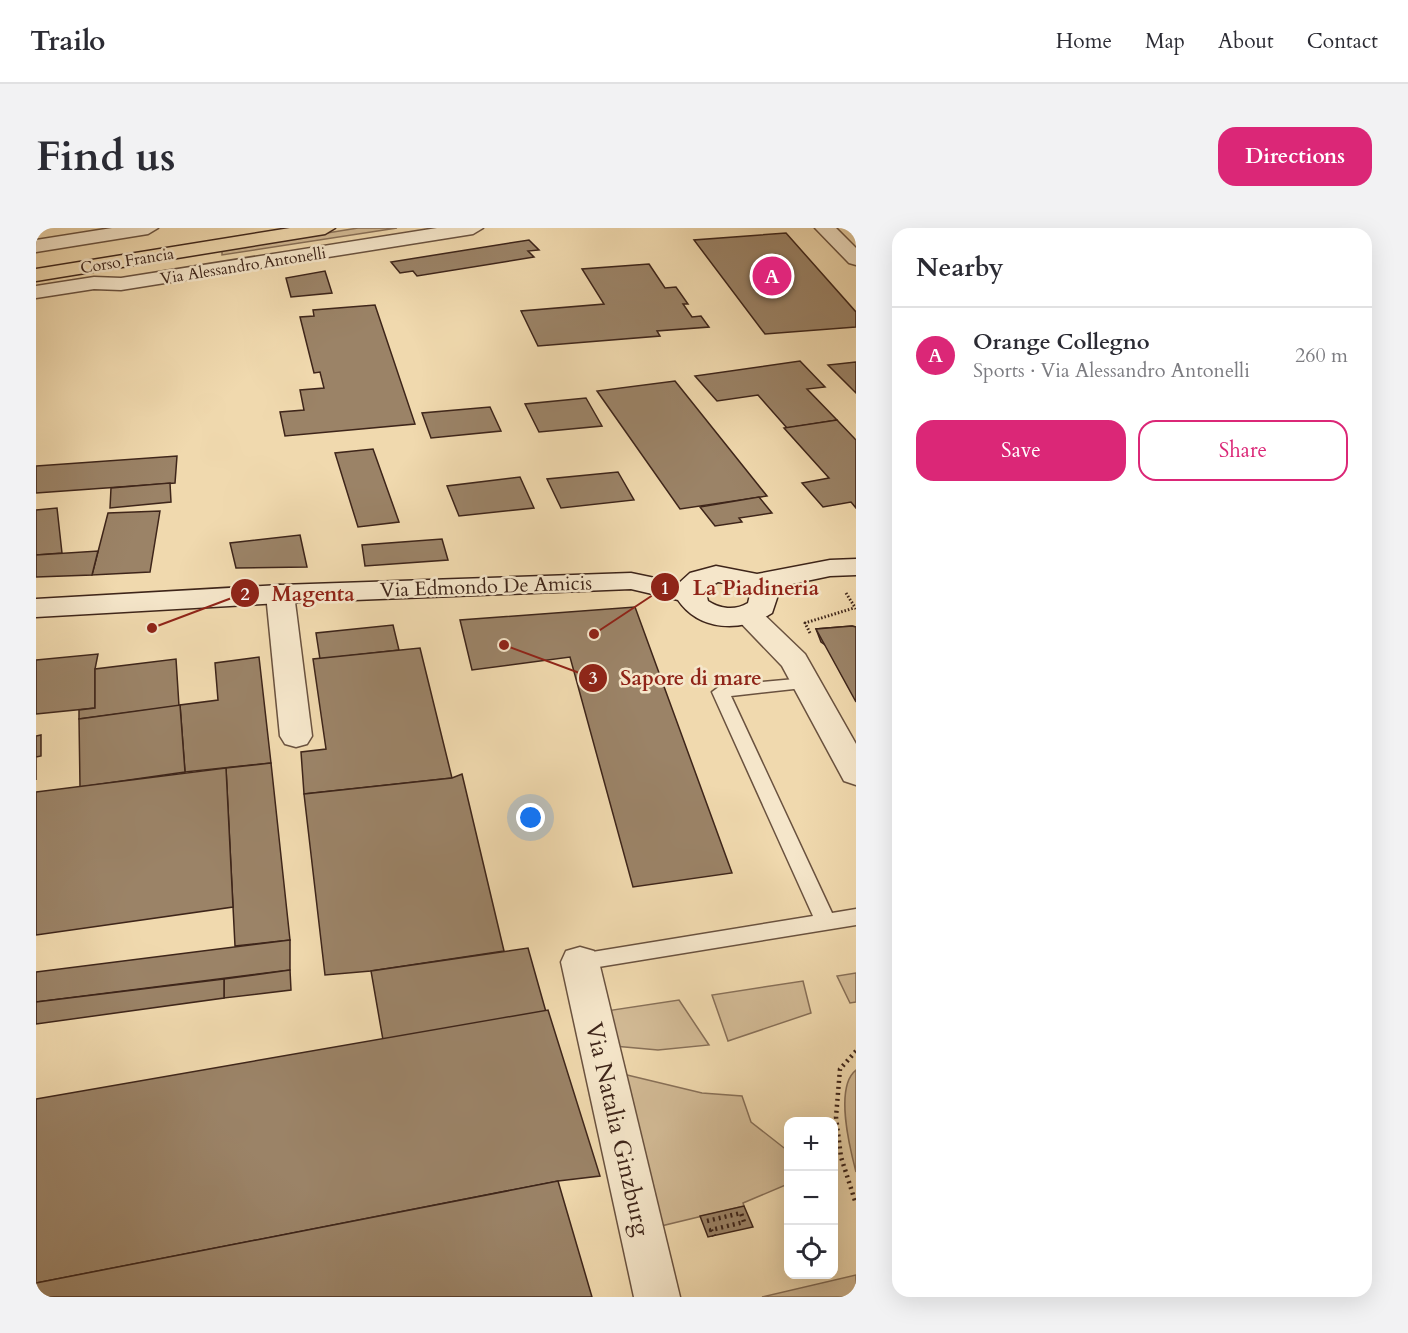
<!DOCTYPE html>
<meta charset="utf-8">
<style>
body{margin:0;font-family:Cardo,serif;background:#f2f2f3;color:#2b2b33}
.controls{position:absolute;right:18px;bottom:18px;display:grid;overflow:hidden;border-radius:12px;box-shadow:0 6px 24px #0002}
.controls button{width:54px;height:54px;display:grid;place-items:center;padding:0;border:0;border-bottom:2px solid #e1e1e2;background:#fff;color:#2b2b33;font:30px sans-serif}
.you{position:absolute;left:495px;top:590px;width:21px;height:21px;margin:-15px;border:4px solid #fff;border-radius:50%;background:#1a73e8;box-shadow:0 0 0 9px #1a73e833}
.badge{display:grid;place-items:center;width:39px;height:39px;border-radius:50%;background:#db2777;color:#fff;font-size:20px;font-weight:700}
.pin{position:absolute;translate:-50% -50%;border:3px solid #fff;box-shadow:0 2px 6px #0006}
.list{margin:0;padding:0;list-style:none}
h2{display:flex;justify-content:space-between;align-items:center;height:78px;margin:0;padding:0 24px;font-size:26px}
h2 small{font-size:20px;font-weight:400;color:#7c7c81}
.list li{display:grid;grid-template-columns:39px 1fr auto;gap:18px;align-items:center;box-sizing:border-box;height:96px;padding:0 24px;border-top:2px solid #e1e1e2}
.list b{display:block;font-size:22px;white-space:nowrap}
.list p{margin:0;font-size:20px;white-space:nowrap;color:#7c7c81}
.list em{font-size:20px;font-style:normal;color:#7c7c81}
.actions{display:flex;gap:12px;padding:18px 24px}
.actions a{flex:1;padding:14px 0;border:2px solid #db2777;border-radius:18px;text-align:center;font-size:21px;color:#db2777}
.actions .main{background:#db2777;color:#fff}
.icon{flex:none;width:33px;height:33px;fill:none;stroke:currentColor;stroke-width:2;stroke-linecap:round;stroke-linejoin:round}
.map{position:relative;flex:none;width:820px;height:1069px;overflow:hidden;border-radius:18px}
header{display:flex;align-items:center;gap:36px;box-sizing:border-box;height:84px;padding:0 30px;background:#fff;border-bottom:2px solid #e1e1e2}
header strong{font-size:28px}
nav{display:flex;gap:33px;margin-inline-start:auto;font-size:21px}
.intro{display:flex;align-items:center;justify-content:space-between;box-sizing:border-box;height:144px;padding:0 36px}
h1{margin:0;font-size:42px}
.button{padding:15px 27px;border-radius:18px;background:#db2777;color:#fff;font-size:21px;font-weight:700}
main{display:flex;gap:36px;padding:0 36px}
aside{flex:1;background:#fff;border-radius:18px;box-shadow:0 6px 24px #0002}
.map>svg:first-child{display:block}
</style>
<header>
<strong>Trailo</strong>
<nav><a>Home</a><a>Map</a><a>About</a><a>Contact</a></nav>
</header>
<div class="intro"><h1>Find us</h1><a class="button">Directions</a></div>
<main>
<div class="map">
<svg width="820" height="1069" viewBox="0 0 820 1069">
<rect width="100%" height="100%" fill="#f0d9ae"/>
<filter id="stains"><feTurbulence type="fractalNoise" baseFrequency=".00333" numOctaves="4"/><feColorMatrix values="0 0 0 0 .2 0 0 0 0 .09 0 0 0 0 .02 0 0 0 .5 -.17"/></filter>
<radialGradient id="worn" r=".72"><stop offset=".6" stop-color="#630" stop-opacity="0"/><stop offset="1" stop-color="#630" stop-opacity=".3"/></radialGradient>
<!-- green -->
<g fill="#d2ba95" stroke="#887058" stroke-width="1.5">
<path d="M322 0H361L186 27V22Z"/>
<path d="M820 745V774L814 775 801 748Z"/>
<path d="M767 753 775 785 692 813 676 767Z"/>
<path d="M643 772 673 817 622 822 578 818 570 783Z"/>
<path d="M820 842V944C814 921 798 859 820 842Z"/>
<path d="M587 846 666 865 706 868 715 894 752 923V956L707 975 708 978 625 998Z"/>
<path d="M820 1047V1069H726Z"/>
</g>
<!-- building -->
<g fill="#9b8367" stroke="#3e251a" stroke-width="1.5">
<path d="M750 5 820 84V99L729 106 658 12Z"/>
<path d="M493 12 503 22 492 23 498 29 381 48 377 43 364 45 355 34Z"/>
<path d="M613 36 629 60 640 59 652 76H647L656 89 665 88 673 99 621 103 624 108 502 118 485 83 568 76 546 41Z"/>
<path d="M289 43 296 65 255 69 250 50Z"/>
<path d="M339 77 379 196 249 208 244 184 268 182 264 162 288 160 284 144 278 145 264 89 278 88 277 82Z"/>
<path d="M764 133 789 159 771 161 801 192 751 200 722 167 681 173 659 148Z"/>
<path d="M820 134V165L792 137Z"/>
<path d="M639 153 731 268 644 281 561 163Z"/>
<path d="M550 170 566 198 503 204 489 176Z"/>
<path d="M454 179 465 203 395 210 386 185Z"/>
<path d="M801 192 820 212V280L815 274 787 279 766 255 793 250 748 200Z"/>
<path d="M337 221 363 294 322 299 299 225Z"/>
<path d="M141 228 139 255 0 265V238Z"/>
<path d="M582 244 598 272 525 280 511 251Z"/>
<path d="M484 249 498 280 423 288 411 258Z"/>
<path d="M134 255 135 274 74 280 75 260Z"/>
<path d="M723 269 736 285 703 290 706 294 679 298 664 279Z"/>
<path d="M21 280 26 325 0 327V282Z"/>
<path d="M124 283 114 344 56 347 72 285Z"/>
<path d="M264 307 271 339 200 340 194 315Z"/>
<path d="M406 311 412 332 329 338 326 317Z"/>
<path d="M62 323 56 347 0 349V327Z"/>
<path d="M599 379 696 645 597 659 534 429 436 442 424 392Z"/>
<path d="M357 397 363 422 284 431 280 405Z"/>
<path d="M816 398 820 399V438L785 414 780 401Z"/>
<path d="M816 398 820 399V474L780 401Z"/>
<path d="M384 420 416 550 268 566 265 524 290 521 277 431Z"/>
<path d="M62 426 59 441V480L0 486V432Z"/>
<path d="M223 429 235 535 149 544 144 477 182 472 179 435Z"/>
<path d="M140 431 143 478 43 491V482L59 480V441Z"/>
<path d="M144 477 149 544 44 559 43 491Z"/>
<path d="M5 507V528L0 529V552V508Z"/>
<path d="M235 535 254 712 199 718 190 540Z"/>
<path d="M190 540 197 679 0 707V564Z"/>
<path d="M426 546 468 723 335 743 289 747 268 566 416 550Z"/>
<path d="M254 712V742L0 774V744Z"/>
<path d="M492 720 510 784 347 812 335 743Z"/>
<path d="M254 742 255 762 188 770V751Z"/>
<path d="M188 751V770L0 796V774Z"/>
<path d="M512 782 564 948 522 953 0 1055V871Z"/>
<path d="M522 953 556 1069H0V1055Z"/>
<path d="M708 978 717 999 672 1009 664 988Z"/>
</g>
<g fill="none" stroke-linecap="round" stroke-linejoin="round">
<defs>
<path id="lane" d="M770 450 776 451 778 455 776 459 695 468 796 685 820 681V697L544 742 537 740 534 734 537 728 544 726 777 688 676 464 684 458Z"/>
<g id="street">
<path d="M76 0H122L112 6 0 24V12Z"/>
<path d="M401 0H447L437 6 85 62 58 61 0 70V58L58 49 85 50Z"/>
<path d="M779 0H800L820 20V37L813 35Z"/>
<path d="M244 357 254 360 258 366 276 508 271 516 260 519 249 516 244 508 230 366 234 360Z"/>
<path d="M713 379 723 382 769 426 820 516V557L808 553 746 438 698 388 703 382Z"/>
<path d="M544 719 558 723 563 734 644 1069H598L525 734 530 723Z"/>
</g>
<path id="secondary" d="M820 331V347L794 348 737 360 742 367 736 385C705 405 663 403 642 372L595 361 244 375 0 389V371L244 357 595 345 643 355 654 345 680 338 721 346 794 332ZM682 354 697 356 714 367 712 375C699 383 684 381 672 373L669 362Z"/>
<path id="primary" d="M254 0H299L289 6 0 53V41Z"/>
</defs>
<!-- lane casing -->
<use href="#lane" stroke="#6a523f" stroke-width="3"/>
<!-- street casing -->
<use href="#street" stroke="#6a523f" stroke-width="3"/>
<!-- secondary casing -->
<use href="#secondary" stroke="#3e251a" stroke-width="3"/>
<!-- primary casing -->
<use href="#primary" stroke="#3e251a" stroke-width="3"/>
<!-- path-far1 -->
<g stroke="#3e251a" stroke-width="3" stroke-dasharray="1.5 2" stroke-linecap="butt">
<path d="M810 365 820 381"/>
<path d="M774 405 769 395 818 380"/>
</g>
<!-- path -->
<g stroke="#3e251a" stroke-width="4.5" stroke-dasharray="2 4" stroke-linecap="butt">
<path d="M820 823 804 841 800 889 805 929 820 976"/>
<path d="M671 993 705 985 708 994 675 1002 678 1008"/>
</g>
<!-- lane -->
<use href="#lane" fill="#f5e6ca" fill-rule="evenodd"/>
<!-- street -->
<use href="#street" fill="#f5e6ca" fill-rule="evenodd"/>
<!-- secondary -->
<use href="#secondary" fill="#f5e6ca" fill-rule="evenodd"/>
<!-- primary -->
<use href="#primary" fill="#f0d9ae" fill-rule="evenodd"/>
</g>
<g text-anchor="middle" stroke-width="5" stroke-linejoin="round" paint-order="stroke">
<!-- far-street labels -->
<g font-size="16" fill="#3e251a" stroke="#f5e6ca">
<text transform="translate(91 32) rotate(-9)" y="6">Corso Francia</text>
<text transform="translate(207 37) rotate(-9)" y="6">Via Alessandro Antonelli</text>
</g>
<!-- street labels -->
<g font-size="20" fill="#3e251a" stroke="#f5e6ca">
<text transform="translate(450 358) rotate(-2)" y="7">Via Edmondo De Amicis</text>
</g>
<!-- near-street labels -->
<g font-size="24" fill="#3e251a" stroke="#f5e6ca">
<text transform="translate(582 901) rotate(77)" y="8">Via Natalia Ginzburg</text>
</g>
</g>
<!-- callouts -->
<path fill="none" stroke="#8f2418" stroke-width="2" d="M558 406L629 359M116 400L209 365M468 417L557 450"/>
<g fill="#8f2418" stroke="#f5e6ca" stroke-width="2">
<circle cx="558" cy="406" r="6"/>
<circle cx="116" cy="400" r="6"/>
<circle cx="468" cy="417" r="6"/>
<circle cx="629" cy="359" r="15"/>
<circle cx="209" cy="365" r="15"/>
<circle cx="557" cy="450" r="15"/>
</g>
<g font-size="18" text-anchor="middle" font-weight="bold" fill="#fff">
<text x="629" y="366">1</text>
<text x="209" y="372">2</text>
<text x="557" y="456">3</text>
</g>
<g font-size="21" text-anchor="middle" font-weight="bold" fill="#8f2418" stroke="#f5e6ca" stroke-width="5" stroke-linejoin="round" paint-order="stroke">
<text x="720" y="367">La Piadineria</text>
<text x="277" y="373">Magenta</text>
<text x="655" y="457">Sapore di mare</text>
</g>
<rect width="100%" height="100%" filter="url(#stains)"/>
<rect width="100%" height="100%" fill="url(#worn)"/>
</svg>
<div class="controls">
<button>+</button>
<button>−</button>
<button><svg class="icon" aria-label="locate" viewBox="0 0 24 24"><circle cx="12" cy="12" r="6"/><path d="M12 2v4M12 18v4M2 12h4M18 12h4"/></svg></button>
</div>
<div class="you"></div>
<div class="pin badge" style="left:736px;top:48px">A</div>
</div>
<aside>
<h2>Nearby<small></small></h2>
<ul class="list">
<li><span class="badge">A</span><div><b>Orange Collegno</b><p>Sports · Via Alessandro Antonelli</p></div><em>260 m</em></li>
</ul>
<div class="actions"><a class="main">Save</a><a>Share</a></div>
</aside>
</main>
